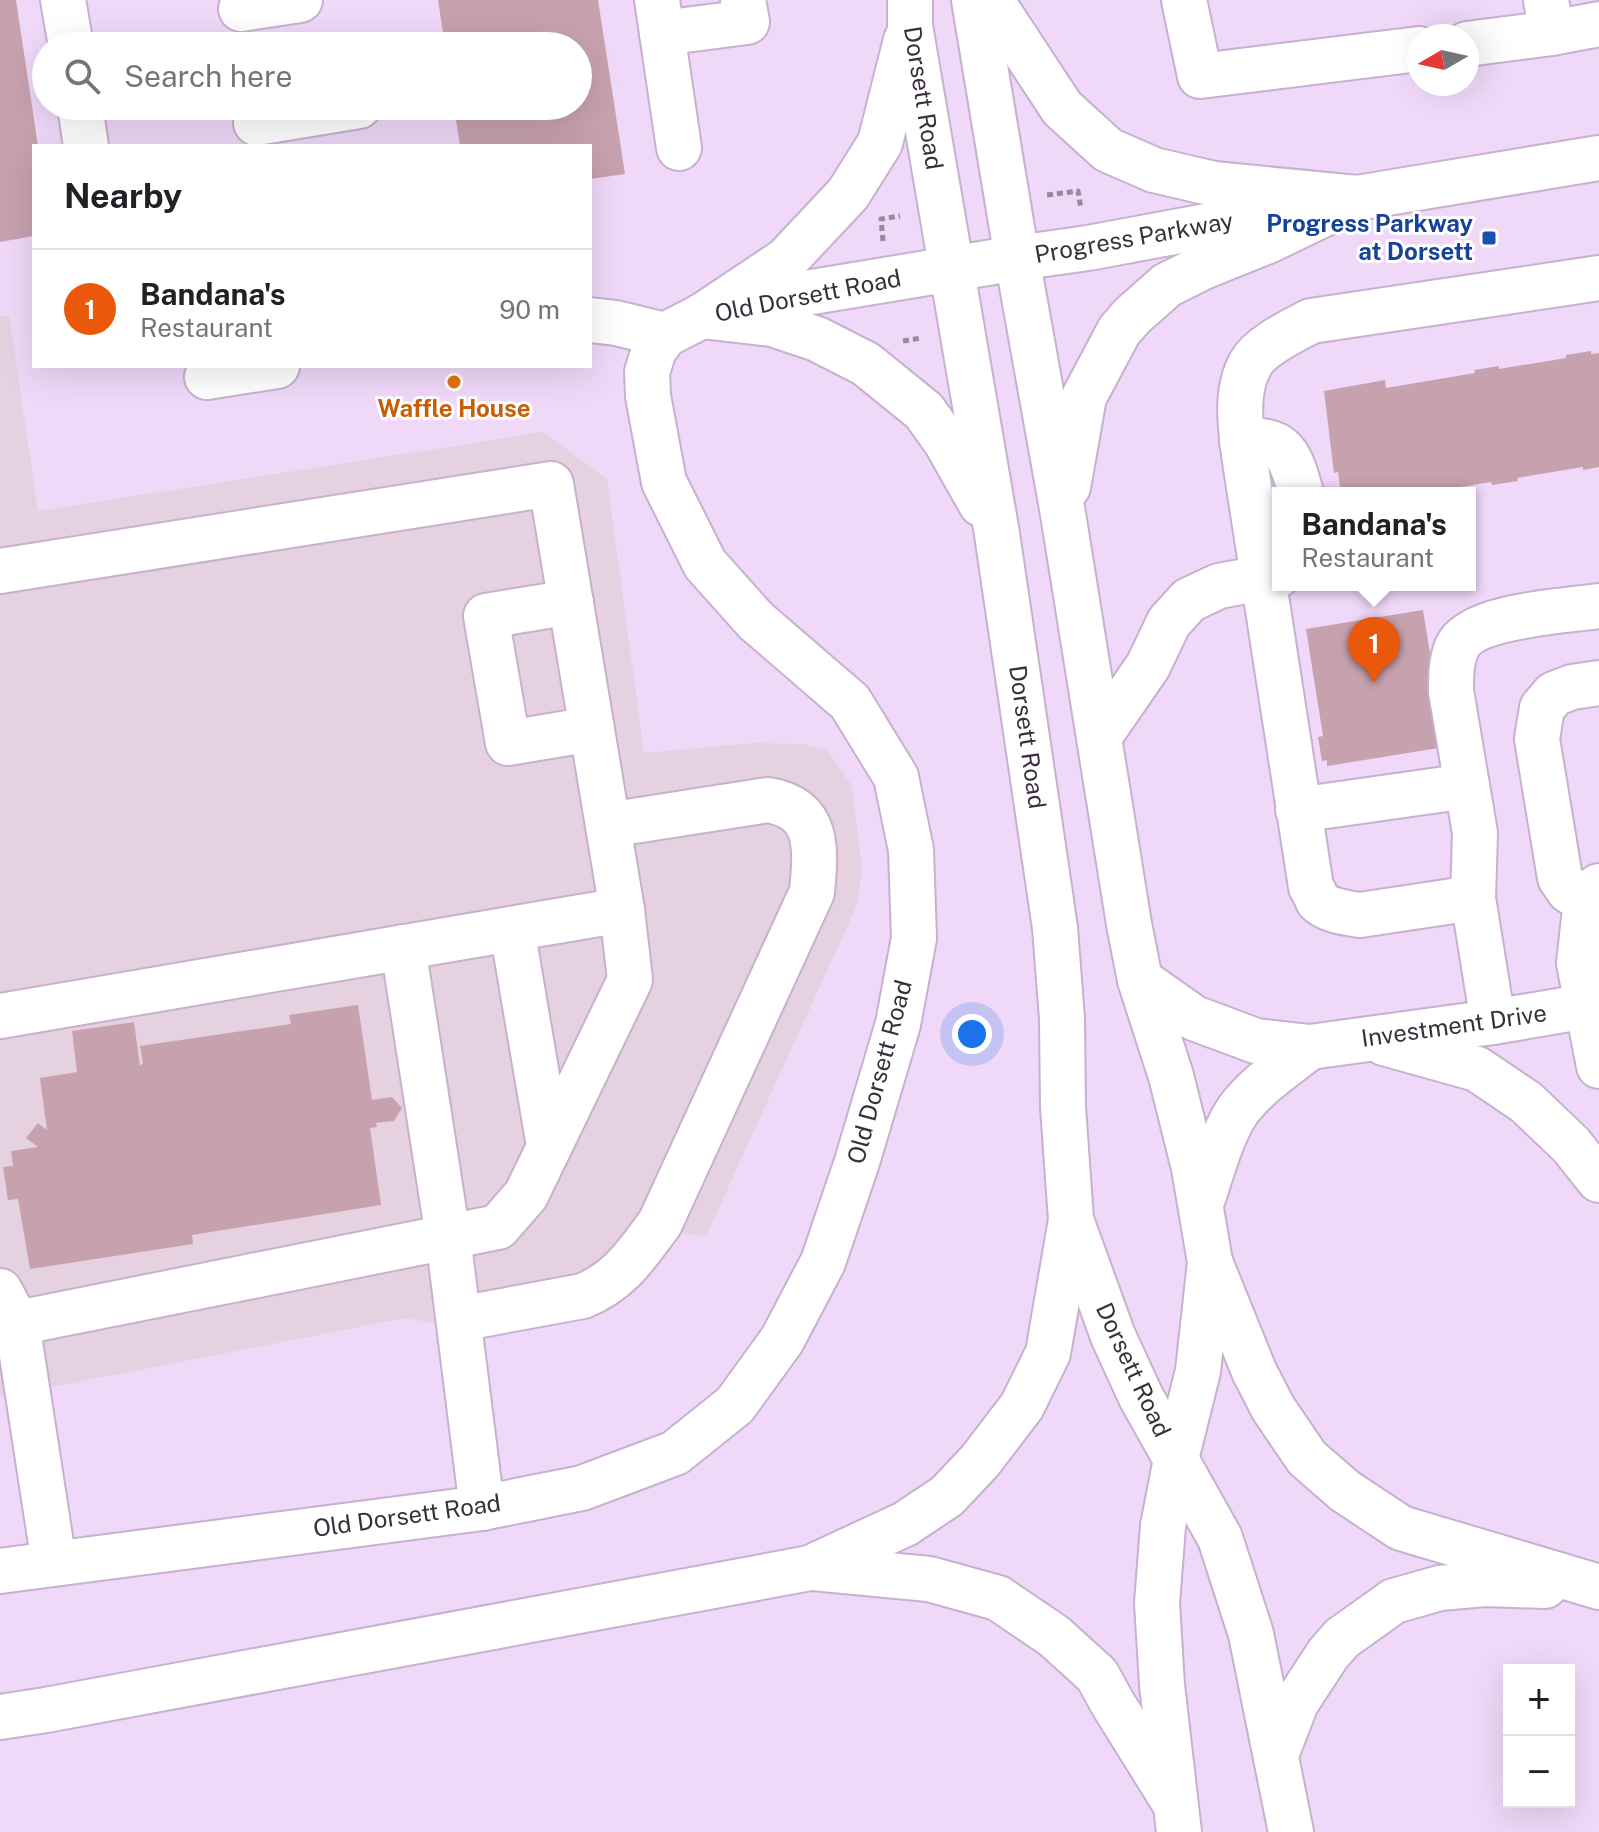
<!DOCTYPE html>
<meta charset="utf-8">
<style>
body{margin:0;font-family:"Public Sans",sans-serif;background:#f6f6f6;color:#202124}
.controls{position:absolute;right:24px;bottom:24px;display:grid;overflow:hidden;border-radius:0px;box-shadow:0 8px 32px #0002}
.controls button{width:72px;height:72px;display:grid;place-items:center;padding:0;border:0;border-bottom:2px solid #e0e0e0;background:#fff;color:#202124;font:40px sans-serif}
.compass{position:absolute;left:1407px;top:24px;width:72px;height:72px;border-radius:50%;background:#fff;box-shadow:0 8px 32px #0002;rotate:261deg}
.you{position:absolute;left:972px;top:1034px;width:28px;height:28px;margin:-20px;border:6px solid #fff;border-radius:50%;background:#1a73e8;box-shadow:0 0 0 12px #1a73e833}
.badge{display:grid;place-items:center;width:52px;height:52px;border-radius:50%;background:#ea580c;color:#fff;font-size:26px;font-weight:700}
.pin{position:absolute;translate:-50% -66px;filter:drop-shadow(0 2px 4px #0008)}
.pin::after{content:'';position:absolute;top:42px;width:28px;height:24px;background:inherit;clip-path:polygon(0 0,100% 0,50% 100%)}
.popup{position:absolute;left:1272px;top:487px;width:204px;height:104px;box-sizing:border-box;display:grid;place-content:center;border-radius:0px;background:#fff;filter:drop-shadow(0 2px 6px #0005);font-size:26px;white-space:nowrap;color:#757577}
.popup b{font-size:30px;color:#202124}
.popup::after{content:'';position:absolute;left:50%;top:100%;margin-left:-16px;border:16px solid transparent;border-top-color:#fff}
.list{margin:0;padding:0;list-style:none}
h2{display:flex;justify-content:space-between;align-items:center;height:104px;margin:0;padding:0 32px;font-size:34px}
h2 small{font-size:26px;font-weight:400;color:#757577}
.list li{display:grid;grid-template-columns:52px 1fr auto;gap:24px;align-items:center;box-sizing:border-box;height:120px;padding:0 32px;border-top:2px solid #e0e0e0}
.list b{display:block;font-size:30px;white-space:nowrap}
.list p{margin:0;font-size:26px;white-space:nowrap;color:#757577}
.list em{font-size:26px;font-style:normal;color:#757577}
.icon{flex:none;width:44px;height:44px;fill:none;stroke:currentColor;stroke-width:2;stroke-linecap:round;stroke-linejoin:round}
.map{position:relative;flex:none;width:1599px;height:1832px;overflow:hidden}
.search{position:absolute;background:#fff;box-shadow:0 8px 32px #0002;left:32px;top:32px;width:560px;height:88px;display:flex;align-items:center;gap:20px;box-sizing:border-box;padding:0 28px;border-radius:44px;color:#757577;font-size:30px}
.panel{position:absolute;background:#fff;box-shadow:0 8px 32px #0002;left:32px;top:144px;width:560px;height:224px;border-radius:0px}
.map>svg:first-child{display:block}
</style>
<div class="map">
<svg width="1599" height="1832" viewBox="0 0 1599 1832">
<rect width="100%" height="100%" fill="#efd8f8"/>
<!-- commercial -->
<path fill="#e6d1e0" d="M9 315 38 511 543 432 607 479 644 753 754 743 803 744 828 751 852 786 862 868 857 905 706 1236 678 1233 660 1260 643 1281 622 1299 575 1321 496 1334 406 1318 0 1397V316Z"/>
<!-- building -->
<g fill="#c8a1af">
<path d="M0 0H16L38 146H34V236L0 242Z"/>
<path d="M438 0H598L625 174 590 179V146H460L454 106H578V46H445Z"/>
<path d="M1591 351V354L1599 353V467L1583 470V467L1517 478 1518 481 1492 485 1491 482 1423 493H1341L1338 472 1334 473 1324 391 1385 380 1386 388 1475 373 1474 370 1499 366V369L1566 358V355Z"/>
<path d="M1423 610 1445 747 1327 766V760L1322 761 1318 737 1323 736 1306 629Z"/>
<path d="M358 1005 372 1100 392 1097 402 1108 394 1121 376 1123 377 1127 370 1128 381 1205 192 1235 193 1244 30 1269 18 1199 8 1200 3 1167 13 1166 11 1151 38 1147 26 1138 38 1123 47 1130 40 1078 77 1072 72 1031 134 1022 140 1066 143 1063 140 1046 291 1024 289 1015Z"/>
</g>
<g fill="none" stroke-linecap="round" stroke-linejoin="round">
<defs>
<g id="minor">
<path d="M63 0 71 46"/>
<path d="M657 0 662 33 747 22 743 0"/>
<path d="M1184 0 1200 76 1419 49"/>
<path d="M241 9 300 0"/>
<path d="M662 33 679 148"/>
<path d="M1552 33 1599 24"/>
<path d="M1467 44 1552 33 1546 0"/>
<path d="M80 106 86 146"/>
<path d="M256 123 359 106"/>
<path d="M590 320 616 323 665 335"/>
<path d="M207 377 277 366"/>
<path d="M1242 442C1285 435 1291 457 1301 493"/>
<path d="M0 571 551 484 622 910 0 1016"/>
<path d="M571 602 486 616 508 743 592 729"/>
<path d="M1099 737 1148 666 1169 622 1189 600 1219 586 1278 575"/>
<path d="M1298 810 1467 786"/>
<path d="M1599 886 1593 890 1586 900 1579 963 1599 1066"/>
<path d="M1473 898 1475 833 1451 691C1451 676 1451 661 1457 647 1472 615 1566 611 1599 606"/>
<path d="M1586 900 1569 891 1560 878 1537 739 1542 708 1554 694 1572 687 1599 683"/>
<path d="M512 929 549 1146"/>
<path d="M403 947 448 1237 482 1508"/>
<path d="M1140 980 1194 1018 1256 1041 1310 1047 1493 1022 1599 1004"/>
<path d="M1493 1022 1473 898 1360 915C1347 913 1328 911 1318 901 1318 900 1312 888 1311 887L1245 461C1241 431 1234 392 1251 363 1260 346 1294 330 1311 321L1599 278"/>
<path d="M1384 1043 1477 1069 1526 1102 1571 1145 1599 1180"/>
<path d="M1201 1204C1211 1176 1223 1127 1242 1105 1261 1082 1287 1065 1310 1047"/>
<path d="M0 1291 17 1323 54 1563"/>
<path d="M459 1319 583 1296C621 1280 636 1255 660 1223L812 892C816 849 820 809 768 800L608 825"/>
<path d="M17 1323 498 1227 526 1195 630 980 622 910"/>
<path d="M0 1571 482 1508 582 1488 675 1453 735 1405 782 1340 823 1262 857 1162 898 1024 914 938 911 850 896 777 850 702 756 621 705 564 664 482 648 396 647 372 654 350 665 335 702 316 794 295 1017 258 1088 248 1357 198 1599 158"/>
</g>
<g id="major">
<path d="M910 0V26L997 534 1055 928 1062 1019 1063 1107 1071 1220 1113 1336 1141 1397 1220 1538 1251 1634 1291 1832"/>
<path d="M974 0 1017 258 1063 514 1129 924 1140 980 1171 1076 1194 1168 1210 1262 1198 1371 1176 1459 1163 1526 1157 1603 1162 1685 1179 1832"/>
<path d="M991 0 1062 108 1108 150 1154 170 1214 184 1357 198"/>
<path d="M702 316 772 324 817 339 866 364 924 411 946 442 981 504"/>
<path d="M702 316 786 260 848 194 880 143 906 40"/>
<path d="M1068 487 1084 397 1119 331 1132 316 1167 285 1203 267 1268 241 1357 198"/>
</g>
<g id="highway">
<path d="M1210 1262 1254 1371 1273 1408 1307 1458 1345 1491 1401 1528 1599 1587"/>
<path d="M813 1568 929 1579 998 1598 1054 1636 1097 1675 1113 1704 1174 1802"/>
<path d="M0 1717 46 1710 810 1568 905 1524 947 1496 980 1461 1022 1406 1048 1353 1071 1220"/>
<path d="M1276 1755 1296 1703 1328 1654 1342 1638 1394 1601 1440 1588 1485 1584 1545 1586"/>
</g>
</defs>
<!-- minor casing -->
<use href="#minor" stroke="#c7b1cf" stroke-width="48"/>
<!-- major casing -->
<use href="#major" stroke="#c7b1cf" stroke-width="48"/>
<!-- highway casing -->
<use href="#highway" stroke="#c7b1cf" stroke-width="48"/>
<!-- path -->
<g stroke="#98879e" stroke-width="5" stroke-dasharray="6 4" stroke-linecap="butt">
<path d="M1047 195 1078 191 1081 209"/>
<path d="M883 241 881 219 900 216"/>
<path d="M903 341 921 338"/>
</g>
<!-- minor -->
<use href="#minor" stroke="#fff" stroke-width="44"/>
<!-- major -->
<use href="#major" stroke="#fff" stroke-width="44"/>
<!-- highway -->
<use href="#highway" stroke="#fff" stroke-width="44"/>
</g>
<!-- markers -->
<rect fill="#1a4fb4" stroke="#fff" stroke-width="3" x="1481" y="230" width="16" height="16" rx="4"/>
<circle fill="#e8710a" stroke="#fff" stroke-width="3" cx="454" cy="382" r="8"/>
<g text-anchor="middle" stroke-width="6" stroke-linejoin="round" paint-order="stroke">
<!-- street labels -->
<g font-size="24" fill="#39303c" stroke="#fff">
<text transform="translate(923 98) rotate(81)" y="8">Dorsett Road</text>
<text transform="translate(1134 238) rotate(-10)" y="8">Progress Parkway</text>
<text transform="translate(808 296) rotate(-11)" y="8">Old Dorsett Road</text>
<text transform="translate(1027 737) rotate(82)" y="8">Dorsett Road</text>
<text transform="translate(1454 1026) rotate(-8)" y="8">Investment Drive</text>
<text transform="translate(880 1072) rotate(-75)" y="8">Old Dorsett Road</text>
<text transform="translate(1133 1370) rotate(65)" y="8">Dorsett Road</text>
<text transform="translate(407 1516) rotate(-8)" y="8">Old Dorsett Road</text>
</g>
<!-- transit labels -->
<g font-size="24" font-weight="bold" fill="#164399" stroke="#fff" text-anchor="end">
<text x="1473" y="232">Progress Parkway<tspan x="1473" dy="28">at Dorsett</tspan></text>
</g>
<!-- food labels -->
<g font-size="24" font-weight="bold" fill="#c56008" stroke="#fff">
<text x="454" y="417">Waffle House</text>
</g>
</g>
</svg>
<div class="controls">
<button>+</button>
<button>−</button>
</div>
<svg class="compass" viewBox="-18 -18 36 36"><path d="M0-13l5 13h-10z" fill="#e53935"/><path d="M0 13l5-13h-10z" fill="#757577"/></svg>
<div class="you"></div>
<div class="pin badge" style="left:1374px;top:683px">1</div>
<div class="popup"><b>Bandana's</b>Restaurant</div>
<div class="search"><svg class="icon" aria-label="search" viewBox="0 0 24 24"><circle cx="10" cy="10" r="6"/><path d="M15 15l6 6"/></svg>Search here</div>
<section class="panel">
<h2>Nearby<small></small></h2>
<ul class="list">
<li><span class="badge">1</span><div><b>Bandana's</b><p>Restaurant</p></div><em>90 m</em></li>
</ul>
</section>
</div>
